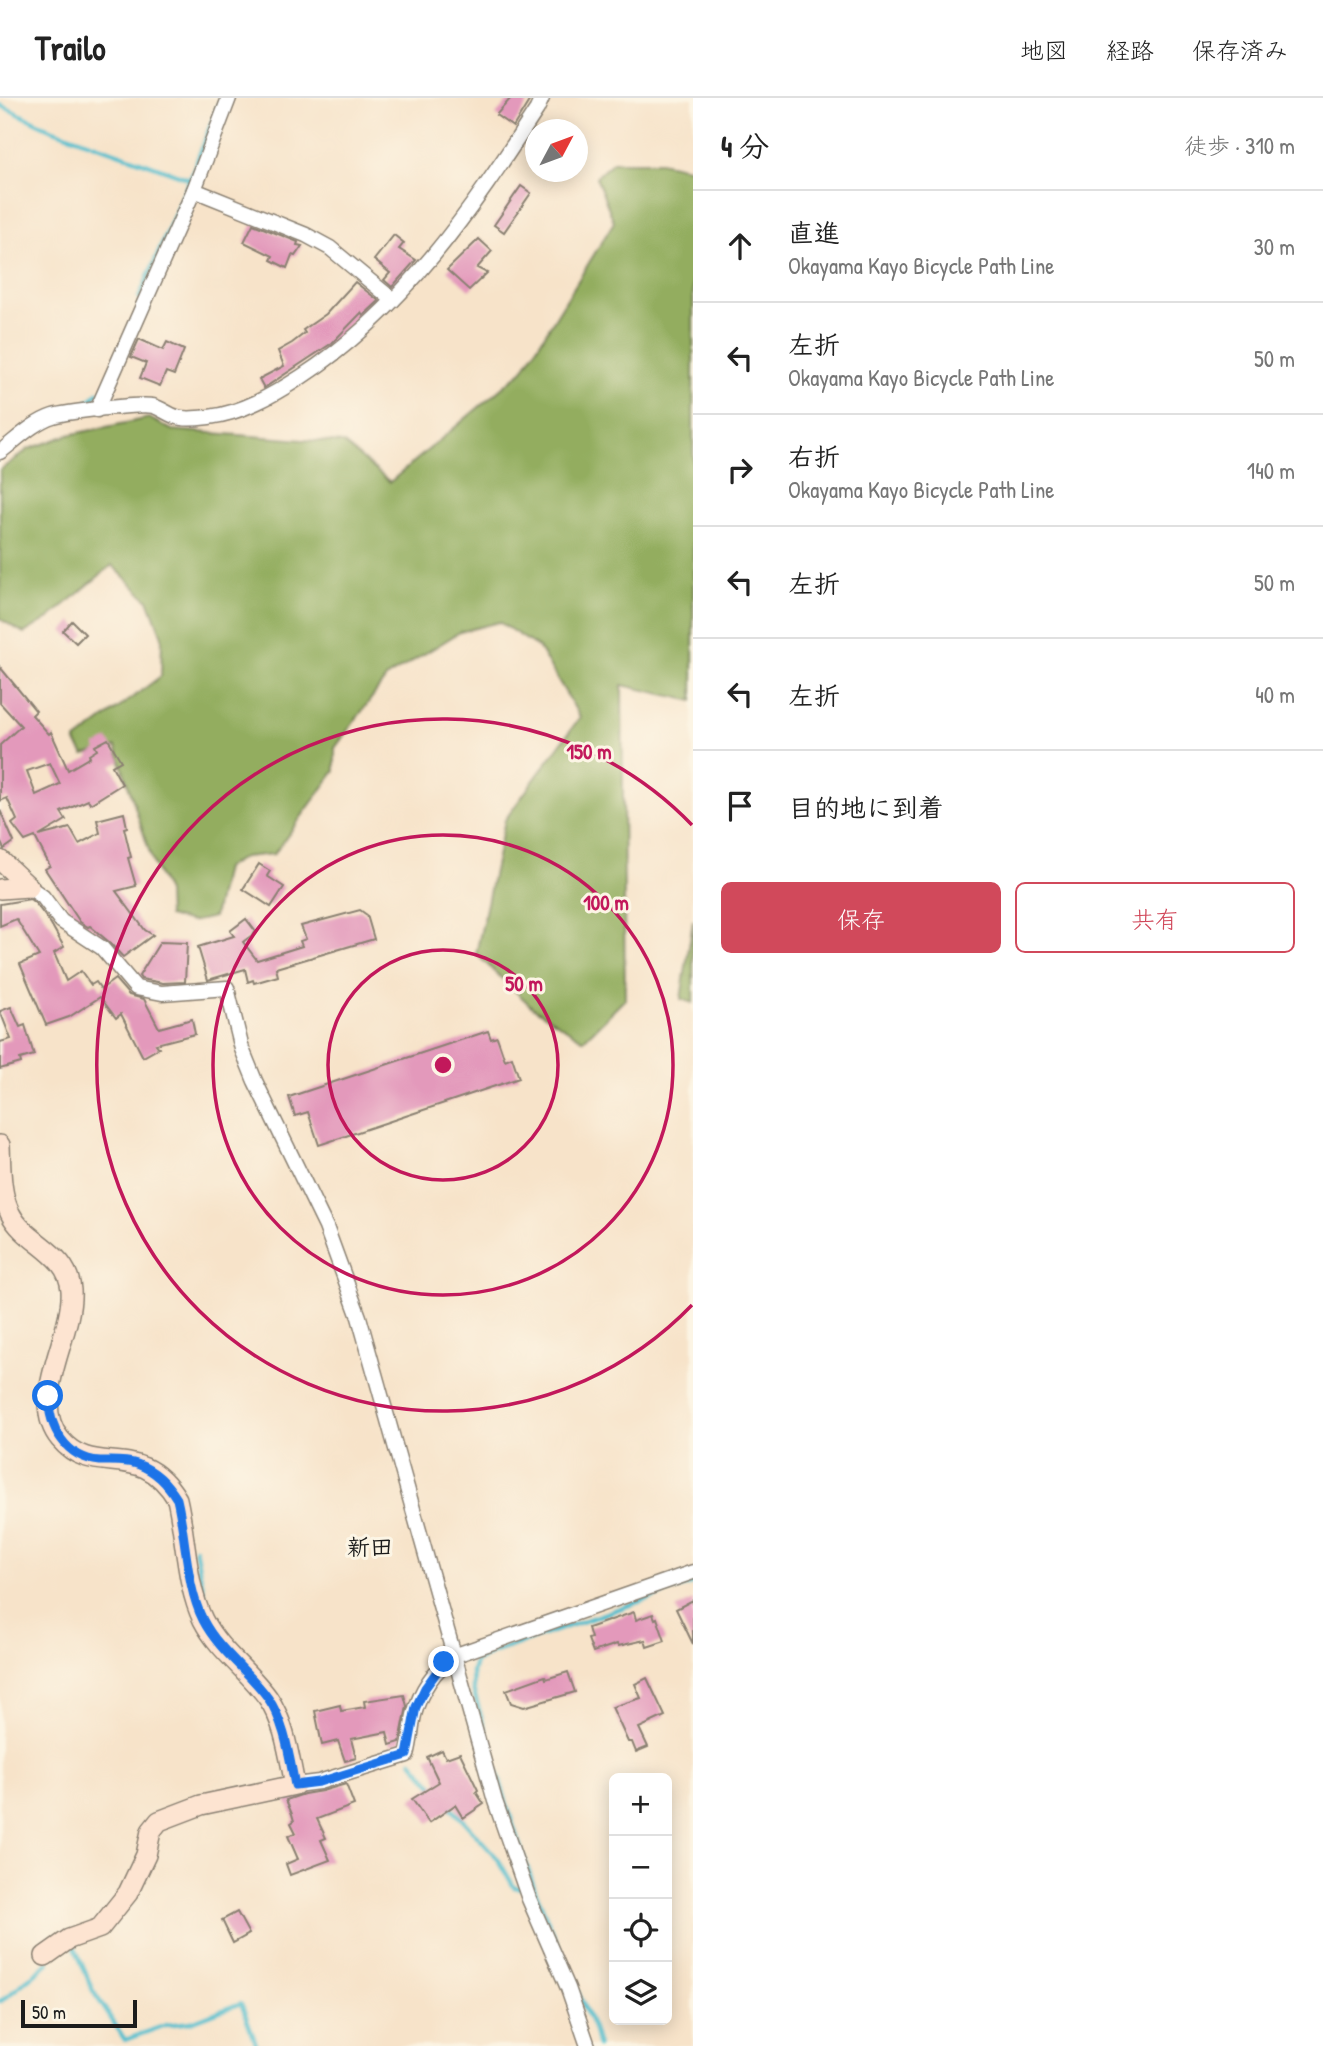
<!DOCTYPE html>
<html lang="ja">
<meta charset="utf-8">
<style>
body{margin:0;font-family:"Patrick Hand","Klee One",sans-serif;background:#f2f2f2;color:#222}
.controls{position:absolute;right:21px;bottom:21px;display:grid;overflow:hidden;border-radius:10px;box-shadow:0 4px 18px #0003}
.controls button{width:63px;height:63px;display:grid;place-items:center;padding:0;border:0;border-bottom:2px solid #e0e0e0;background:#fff;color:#222;font:35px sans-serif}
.compass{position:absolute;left:525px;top:21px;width:63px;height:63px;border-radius:50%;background:#fff;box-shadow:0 4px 18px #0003;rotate:49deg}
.scale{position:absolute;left:21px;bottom:18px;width:116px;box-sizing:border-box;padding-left:7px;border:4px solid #1c1c1c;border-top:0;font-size:19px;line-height:24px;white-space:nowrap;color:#1c1c1c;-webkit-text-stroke:5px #fcf5e5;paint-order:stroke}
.stop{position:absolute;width:21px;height:21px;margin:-16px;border:5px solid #1a73e8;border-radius:50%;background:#fff}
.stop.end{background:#1a73e8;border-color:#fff;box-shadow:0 2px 7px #0008}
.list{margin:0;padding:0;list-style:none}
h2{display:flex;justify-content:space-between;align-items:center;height:91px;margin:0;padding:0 28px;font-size:30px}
h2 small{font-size:23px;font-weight:400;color:#767676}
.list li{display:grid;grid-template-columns:46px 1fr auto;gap:21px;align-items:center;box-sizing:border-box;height:112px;padding:0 28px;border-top:2px solid #e0e0e0}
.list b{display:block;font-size:26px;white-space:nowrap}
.list p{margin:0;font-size:23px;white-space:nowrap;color:#767676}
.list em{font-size:23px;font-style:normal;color:#767676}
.actions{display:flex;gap:14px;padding:21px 28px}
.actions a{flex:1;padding:16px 0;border:2px solid #d1495b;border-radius:10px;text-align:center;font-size:24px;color:#d1495b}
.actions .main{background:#d1495b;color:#fff}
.icon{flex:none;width:38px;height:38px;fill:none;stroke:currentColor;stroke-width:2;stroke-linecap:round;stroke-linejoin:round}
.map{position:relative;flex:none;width:693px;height:1948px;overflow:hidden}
header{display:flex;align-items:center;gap:42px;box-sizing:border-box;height:98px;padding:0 35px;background:#fff;border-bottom:2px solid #e0e0e0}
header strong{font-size:33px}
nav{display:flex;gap:38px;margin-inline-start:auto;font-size:24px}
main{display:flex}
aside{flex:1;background:#fff}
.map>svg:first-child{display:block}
</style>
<header>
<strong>Trailo</strong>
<nav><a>地図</a><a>経路</a><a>保存済み</a></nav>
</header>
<main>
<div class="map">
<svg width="693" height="1948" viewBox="0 0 693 1948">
<rect width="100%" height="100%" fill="#fcf5e5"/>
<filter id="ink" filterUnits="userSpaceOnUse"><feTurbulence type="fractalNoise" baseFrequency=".0143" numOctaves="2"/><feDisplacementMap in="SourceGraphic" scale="14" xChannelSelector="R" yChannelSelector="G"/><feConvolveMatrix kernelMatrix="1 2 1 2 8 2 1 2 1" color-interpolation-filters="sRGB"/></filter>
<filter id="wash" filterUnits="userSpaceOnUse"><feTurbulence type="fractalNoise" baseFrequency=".00686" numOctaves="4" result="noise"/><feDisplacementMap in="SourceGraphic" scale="28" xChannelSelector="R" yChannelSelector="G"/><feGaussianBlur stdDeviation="1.57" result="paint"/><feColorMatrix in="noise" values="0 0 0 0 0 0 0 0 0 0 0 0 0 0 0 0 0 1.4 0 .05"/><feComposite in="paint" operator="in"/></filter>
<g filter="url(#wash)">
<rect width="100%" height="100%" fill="#f7e3c9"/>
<!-- forest -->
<g fill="#93ad5f" stroke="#58643e" stroke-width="2">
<path d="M613 64H660L693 71V603L622 587 625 901 584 942 532 909 476 856 505 722 580 619 539 550 499 524 460 534 387 579 335 650V673L274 756 244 759 225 770 214 819 191 824 168 818 167 794 153 765 116 649 84 657 75 643 161 578 162 539 148 502 112 467 49 520 24 535 0 521V372L29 351 68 337 149 320 172 332 343 345 390 384 523 272 614 124 596 79Z"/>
<path d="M693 822V905L681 901Z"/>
</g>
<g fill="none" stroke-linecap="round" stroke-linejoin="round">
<!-- stream -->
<g stroke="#52becd" stroke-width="4.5">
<path d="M0 7 48 30 190 81"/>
<path d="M139 200 190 81 221 0"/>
<path d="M84 308 98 295"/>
<path d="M195 1450 204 1496"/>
<path d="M412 1663 436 1691"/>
<path d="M448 1706 498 1761 514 1789 520 1790"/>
<path d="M74 1847 93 1893 125 1942 166 1927 191 1924 241 1905 257 1948"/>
<path d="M0 1904 48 1865"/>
<path d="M598 1948 593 1930 535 1792 513 1727 473 1591 472 1574 475 1564 494 1554 693 1485"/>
</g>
</g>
<g id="blocks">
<!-- building -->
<g fill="#e399bb" fill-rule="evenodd">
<path d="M511 0H531L513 29 496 17Z"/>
<path d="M521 88 531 95 504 134 494 127Z"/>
<path d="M253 126 298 144 297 147 302 148 295 158 292 157 287 170 271 162 273 158 244 144Z"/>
<path d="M394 137 404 145 399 151 416 162 392 189 384 182 390 175 374 162Z"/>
<path d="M479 141 492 153 477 170 487 175 469 192 447 172Z"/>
<path d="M355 184 379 203 363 218 361 215 332 245 264 290 259 281 284 268 278 253 292 245 305 235 303 232 326 216Z"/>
<path d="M139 241 163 252 167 244 184 252 174 277 166 274 160 288 140 280 146 265 131 259Z"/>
<path d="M72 523 85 536 76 545 63 533Z"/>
<path d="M0 569 36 613 32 617 49 636 51 634 68 672 90 659 89 657 97 652 95 648 108 641 121 663 112 668 122 686 90 706 88 702 61 714 66 722 39 738 70 730 79 746 100 735 97 722 124 715 127 729 124 730 131 759 128 760 136 788 116 793 145 832 153 837 123 859 109 844 90 828 88 829 80 824 45 771 50 768 35 739 25 743 12 726 17 722 7 700 0 703V647L21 628 0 605ZM50 665 60 686 36 697 27 673Z"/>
<path d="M0 712 14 744 4 751 0 743Z"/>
<path d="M259 766 270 773 267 778 284 789 271 809 243 791Z"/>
<path d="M30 801 36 806 51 826 64 849 54 855 66 883 81 873 91 887 96 884 101 891 115 881 129 897 144 901 159 930 192 921 195 936 156 946 159 950 143 959 121 916 116 920 100 899 69 919 46 927 20 866 39 858 16 821 0 828V806Z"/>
<path d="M360 812 367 817 374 841 276 870 278 878 254 885 253 882 248 884 245 871 208 882 198 849 234 838 230 833 246 821 256 834 243 844 257 862 302 848 300 843 306 841 301 828Z"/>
<path d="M160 844 187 845 185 884 163 885 141 881 139 878Z"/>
<path d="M11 909 20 929 25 927 34 957 20 961 21 965 0 971V944L11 941 0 913Z"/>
<path d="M488 933 491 941 497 939 505 962 512 959 519 980 319 1047 308 1014 295 1018 289 999Z"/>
<path d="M693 1502V1546L676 1511Z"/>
<path d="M634 1514 636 1522 653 1516 655 1521 657 1520 665 1543 647 1549 645 1542 618 1548 617 1546 593 1554 588 1541 591 1540 588 1530Z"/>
<path d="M568 1574 575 1594 524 1609 511 1605 506 1592 545 1578 546 1581Z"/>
<path d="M647 1580 665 1618 639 1630 648 1649 636 1654 632 1644H628L612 1609 641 1600 635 1586Z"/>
<path d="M404 1597 407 1608 400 1644 390 1647 387 1634 351 1641 356 1660 345 1663 338 1643 322 1647 315 1613 340 1607 341 1613 365 1609 364 1603Z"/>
<path d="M442 1652 446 1660 460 1655 478 1692 476 1694 484 1706 463 1720 455 1707 429 1725 412 1701 439 1684 427 1659Z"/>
<path d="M346 1686 354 1707 317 1721 326 1740 321 1742 330 1762 290 1777 286 1766 298 1761 288 1738 296 1735 291 1725 294 1723 292 1716 286 1702 304 1696 322 1693Z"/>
<path d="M237 1814 249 1836 233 1845 222 1822Z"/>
</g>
</g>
</g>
<g filter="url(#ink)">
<use href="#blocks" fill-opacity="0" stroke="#8a8072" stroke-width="2"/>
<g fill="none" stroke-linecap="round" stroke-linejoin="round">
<defs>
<g id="minor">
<path d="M194 92 306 137 330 150 393 202"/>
<path d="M97 312 194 92 229 0"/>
<path d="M0 354C16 342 34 324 53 318 66 314 141 305 153 308 161 310 169 317 177 319 186 322 200 320 209 319 242 315 273 297 301 279 403 213 472 111 537 11L542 0"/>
<path d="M29 789 43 799 61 823 102 850 136 890 162 895 227 890 242 951 255 983 326 1129 359 1219 495 1703 529 1801 568 1890 588 1948"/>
<path d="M295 1687 319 1684 407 1657C411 1643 411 1630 414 1617 420 1593 435 1570 456 1557L693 1474"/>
</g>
<g id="secondary">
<path d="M0 762 29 789"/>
<path d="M0 791 29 789"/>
<path d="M0 1047C1 1069 0 1095 10 1115 25 1146 68 1153 71 1192 74 1238 27 1301 60 1341 95 1383 140 1339 177 1401 186 1439 186 1488 203 1522 219 1553 248 1572 268 1600 285 1625 289 1658 295 1687L201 1707 159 1723 151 1733 146 1757 128 1795 100 1830 69 1841 45 1858"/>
</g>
</defs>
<!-- minor casing -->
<use href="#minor" stroke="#8a8072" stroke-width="17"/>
<!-- secondary casing -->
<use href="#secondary" stroke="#8a8072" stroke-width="22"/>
<!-- minor -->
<use href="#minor" stroke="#fff" stroke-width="14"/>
<!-- secondary -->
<use href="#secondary" stroke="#fde4d1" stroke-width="19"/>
</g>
</g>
<g fill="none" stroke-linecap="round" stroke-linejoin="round" filter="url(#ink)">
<!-- route -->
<path stroke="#1a73e8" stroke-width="9" d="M48 1298C49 1329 65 1360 100 1363 113 1363 125 1362 137 1366 156 1373 167 1385 177 1401 186 1438 186 1489 203 1522 219 1553 248 1572 268 1600 285 1625 289 1658 295 1687L319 1684 407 1657 416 1609 425 1590 444 1564"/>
</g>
<!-- distance rings -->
<g fill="none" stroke="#c2185b" stroke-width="3.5">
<circle cx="443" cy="967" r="115"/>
<circle cx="443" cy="967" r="230"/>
<path d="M692 1207A346 346 0 1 1 692 727"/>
</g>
<g text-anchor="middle" stroke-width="6" stroke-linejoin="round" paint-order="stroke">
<!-- neighbourhood labels -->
<g font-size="23" font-weight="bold" fill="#1c1c1c" stroke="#fcf5e5">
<text x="370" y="1457">新田</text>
</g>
</g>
<circle cx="443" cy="967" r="10" fill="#c2185b" stroke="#fcf5e5" stroke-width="3.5"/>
<g font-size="21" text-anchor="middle" font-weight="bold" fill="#c2185b" stroke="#fcf5e5" stroke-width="6" stroke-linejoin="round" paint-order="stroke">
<text x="589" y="661">150 m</text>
<text x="606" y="812">100 m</text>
<text x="524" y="893">50 m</text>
</g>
</svg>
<div class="controls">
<button>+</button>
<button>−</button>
<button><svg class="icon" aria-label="locate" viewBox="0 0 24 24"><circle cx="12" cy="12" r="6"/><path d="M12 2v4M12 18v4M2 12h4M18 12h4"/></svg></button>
<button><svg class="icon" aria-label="layers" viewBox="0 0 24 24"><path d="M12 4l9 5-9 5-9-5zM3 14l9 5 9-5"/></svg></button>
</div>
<svg class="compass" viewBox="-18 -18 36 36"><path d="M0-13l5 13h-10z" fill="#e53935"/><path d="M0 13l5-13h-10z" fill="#767676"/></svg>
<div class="scale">50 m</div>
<div class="stop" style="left:48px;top:1298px"></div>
<div class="stop end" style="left:444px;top:1564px"></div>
</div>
<aside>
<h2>4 分<small>徒歩 · 310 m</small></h2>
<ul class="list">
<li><svg class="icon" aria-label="ahead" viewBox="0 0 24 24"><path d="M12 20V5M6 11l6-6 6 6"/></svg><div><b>直進</b><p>Okayama Kayo Bicycle Path Line</p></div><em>30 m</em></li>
<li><svg class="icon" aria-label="left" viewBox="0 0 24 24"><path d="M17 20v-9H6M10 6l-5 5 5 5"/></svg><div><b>左折</b><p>Okayama Kayo Bicycle Path Line</p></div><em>50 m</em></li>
<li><svg class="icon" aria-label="right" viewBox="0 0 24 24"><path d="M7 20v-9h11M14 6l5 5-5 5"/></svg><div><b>右折</b><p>Okayama Kayo Bicycle Path Line</p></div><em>140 m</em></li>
<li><svg class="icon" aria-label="left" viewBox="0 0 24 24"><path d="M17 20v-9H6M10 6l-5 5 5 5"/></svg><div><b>左折</b></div><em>50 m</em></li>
<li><svg class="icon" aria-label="left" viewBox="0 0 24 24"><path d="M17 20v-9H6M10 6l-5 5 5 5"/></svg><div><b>左折</b></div><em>40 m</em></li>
<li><svg class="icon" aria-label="arrive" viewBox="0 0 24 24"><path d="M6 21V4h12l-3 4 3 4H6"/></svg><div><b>目的地に到着</b></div></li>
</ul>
<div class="actions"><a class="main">保存</a><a>共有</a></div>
</aside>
</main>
